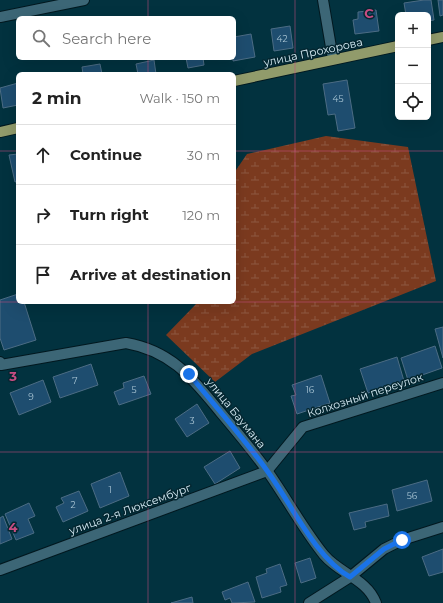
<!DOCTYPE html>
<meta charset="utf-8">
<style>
body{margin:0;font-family:Montserrat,sans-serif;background:#f2f2f2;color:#222}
.controls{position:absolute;right:12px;top:12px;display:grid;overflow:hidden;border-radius:6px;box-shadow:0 4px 16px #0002}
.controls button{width:36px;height:36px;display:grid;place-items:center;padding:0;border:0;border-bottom:1px solid #e0e0e0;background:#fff;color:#222;font:20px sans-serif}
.stop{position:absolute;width:12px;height:12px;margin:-9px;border:3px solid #1a73e8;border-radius:50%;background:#fff}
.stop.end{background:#1a73e8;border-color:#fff;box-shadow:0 1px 4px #0008}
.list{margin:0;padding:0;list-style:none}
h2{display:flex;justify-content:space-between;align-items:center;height:52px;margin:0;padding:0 16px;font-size:17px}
h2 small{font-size:13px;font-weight:400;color:#767676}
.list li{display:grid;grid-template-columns:26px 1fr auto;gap:12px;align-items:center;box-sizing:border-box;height:60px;padding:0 16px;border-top:1px solid #e0e0e0}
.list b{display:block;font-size:15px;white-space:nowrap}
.list em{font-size:13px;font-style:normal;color:#767676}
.icon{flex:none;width:22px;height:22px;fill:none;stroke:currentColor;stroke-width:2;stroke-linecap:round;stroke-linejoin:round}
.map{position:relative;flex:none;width:443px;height:603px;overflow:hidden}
.search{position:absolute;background:#fff;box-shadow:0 4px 16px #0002;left:16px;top:16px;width:220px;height:44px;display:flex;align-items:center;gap:10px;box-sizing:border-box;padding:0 14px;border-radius:6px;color:#767676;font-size:15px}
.panel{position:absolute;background:#fff;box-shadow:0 4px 16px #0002;left:16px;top:72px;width:220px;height:232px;border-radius:6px}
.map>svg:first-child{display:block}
</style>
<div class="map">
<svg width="443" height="603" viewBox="0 0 443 603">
<defs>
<pattern id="wetland-marsh" width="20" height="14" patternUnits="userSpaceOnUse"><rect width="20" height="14" fill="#7b3a1f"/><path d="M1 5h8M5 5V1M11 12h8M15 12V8" fill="none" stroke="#8d5740"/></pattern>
</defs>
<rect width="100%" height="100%" fill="#02323f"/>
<!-- wetland -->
<path fill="url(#wetland-marsh)" d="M326 136 408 147 436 281 252 354 215 382 166 335 198 302H234V173L247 154Z"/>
<!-- building -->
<g fill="#1e4d6f" stroke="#4c6c84">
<path d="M424 0H431L434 20 428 21V15H406L404 3Z"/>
<path d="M438 0H443V15L440 16Z"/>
<path d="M376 10 379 31 355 34 353 20 358 19V12Z"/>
<path d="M290 26 293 48 274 51 271 29Z"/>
<path d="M251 34 255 57 233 61 234 37Z"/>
<path d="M186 58H203L204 65 188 68Z"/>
<path d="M154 60 156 74H138L136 64Z"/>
<path d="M100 64 102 74H83L82 67Z"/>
<path d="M347 80 355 128 338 131 335 114 328 115 323 84Z"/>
<path d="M18 83V105L3 108 0 88Z"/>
<path d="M18 154V181L15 182 9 155Z"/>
<path d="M18 294V302H24L36 340 4 350 0 338V300Z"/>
<path d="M443 327V358L435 329Z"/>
<path d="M435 346 442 368 408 380 401 358Z"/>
<path d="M397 357 404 381 368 393 360 369Z"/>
<path d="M91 364 98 385 60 398 53 377Z"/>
<path d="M321 375 330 403 297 414 291 396 296 395 292 385Z"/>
<path d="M144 376 151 394 119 405 114 392 124 388 123 383Z"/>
<path d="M43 380 51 402 19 415 10 393Z"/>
<path d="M197 404 209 423 187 437 175 419Z"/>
<path d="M230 451 240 468 215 484 204 467Z"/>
<path d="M120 472 129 496 100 508 91 484Z"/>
<path d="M427 480 432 501 397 511 392 490Z"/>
<path d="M79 491 88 511 63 522 56 507 64 503 61 498Z"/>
<path d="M29 503 35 516 28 519 34 533 16 540 5 514Z"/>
<path d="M387 504 389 516 365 522 366 527 354 530 349 513Z"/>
<path d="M3 516 12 539 0 544V518Z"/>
<path d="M443 549V572L429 576 422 557Z"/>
<path d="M310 558 316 578 301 583 295 563Z"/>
<path d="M280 564 287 585 280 587 281 592 262 598 256 577 267 573 266 569Z"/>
<path d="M248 582 255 602 232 603 230 598 225 600 222 592Z"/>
<path d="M192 597 193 603H171Z"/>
</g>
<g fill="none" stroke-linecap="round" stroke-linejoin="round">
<defs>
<g id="minor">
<path d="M323 0 333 59"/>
<path d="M0 17 84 0"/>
<path d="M0 362 1 365 126 343C172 351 192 378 221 413 237 432 253 451 268 472 287 499 303 529 324 555 340 574 367 579 376 603"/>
<path d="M0 570 267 471 303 427 443 383"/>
<path d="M309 603 350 577 384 549 402 540 443 527"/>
</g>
<g id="major">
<path d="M428 40 443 37"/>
<path d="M234 81 398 46"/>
<path d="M0 132 18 128"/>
</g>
</defs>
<!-- minor casing -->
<use href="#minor" stroke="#02181f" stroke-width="12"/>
<!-- major casing -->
<use href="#major" stroke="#02181f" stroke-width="12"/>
<!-- minor -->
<use href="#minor" stroke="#3c6676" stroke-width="10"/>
<!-- major -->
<use href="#major" stroke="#919b6b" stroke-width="10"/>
</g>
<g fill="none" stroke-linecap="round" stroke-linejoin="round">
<!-- route -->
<path stroke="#1a73e8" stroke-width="5" d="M189 374C215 406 244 438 268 472 292 505 315 557 350 577L384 549 402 540"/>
</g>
<!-- grid -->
<path fill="none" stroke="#c74d82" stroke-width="1" stroke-opacity="0.55" d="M148 0V18M295 0V603M148 58V74M0 151H18M234 151H443M0 302H18M148 302V603M234 302H443M0 452H443"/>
<g text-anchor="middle" stroke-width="3" stroke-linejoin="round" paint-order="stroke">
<!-- number labels -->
<g font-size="9" fill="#a9c5d4">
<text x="282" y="42">42</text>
<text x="338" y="102">45</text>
<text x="75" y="384">7</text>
<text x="134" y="393">5</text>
<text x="310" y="393">16</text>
<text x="31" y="400">9</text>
<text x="192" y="424">3</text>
<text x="110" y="493">1</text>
<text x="412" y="499">56</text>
<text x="73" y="508">2</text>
</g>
<!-- street labels -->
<g font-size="11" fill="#d7edf6" stroke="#052731">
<text transform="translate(313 52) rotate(-12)" y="4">улица Прохорова</text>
<text transform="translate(365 395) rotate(-18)" y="4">Колхозный переулок</text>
<text transform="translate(236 413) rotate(51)" y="4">улица Баумана</text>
<text transform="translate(130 509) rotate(-20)" y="4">улица 2-я Люксембург</text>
</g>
</g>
<g font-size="13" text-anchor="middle" font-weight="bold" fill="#c74d82" stroke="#052731" stroke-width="3" stroke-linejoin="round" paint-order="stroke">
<text x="369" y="18">C</text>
<text x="13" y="381">3</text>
<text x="13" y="532">4</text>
</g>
</svg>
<div class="controls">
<button>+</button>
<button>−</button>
<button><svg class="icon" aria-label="locate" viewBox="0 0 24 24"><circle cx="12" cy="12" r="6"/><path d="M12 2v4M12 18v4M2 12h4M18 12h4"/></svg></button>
</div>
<div class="stop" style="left:402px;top:540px"></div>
<div class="stop end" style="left:189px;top:374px"></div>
<div class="search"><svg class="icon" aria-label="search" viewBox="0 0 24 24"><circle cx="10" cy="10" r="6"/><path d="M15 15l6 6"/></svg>Search here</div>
<section class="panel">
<h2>2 min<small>Walk · 150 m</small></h2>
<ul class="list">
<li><svg class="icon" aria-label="ahead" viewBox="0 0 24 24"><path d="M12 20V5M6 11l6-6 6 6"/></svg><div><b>Continue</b></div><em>30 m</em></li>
<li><svg class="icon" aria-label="right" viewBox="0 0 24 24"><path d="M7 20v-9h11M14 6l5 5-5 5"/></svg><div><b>Turn right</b></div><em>120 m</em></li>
<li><svg class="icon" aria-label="arrive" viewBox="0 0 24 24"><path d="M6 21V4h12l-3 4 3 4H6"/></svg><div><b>Arrive at destination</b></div></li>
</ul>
</section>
</div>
